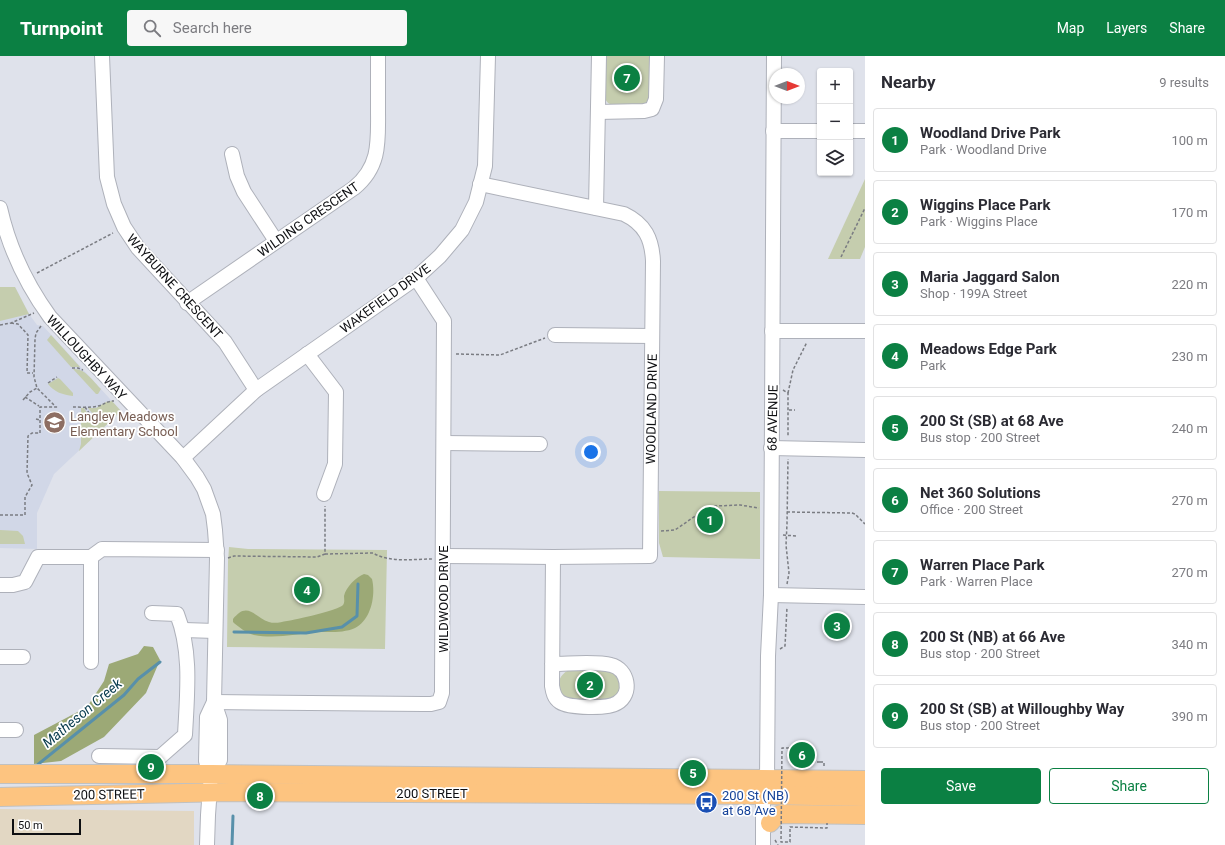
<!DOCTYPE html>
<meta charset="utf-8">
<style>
body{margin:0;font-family:Roboto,sans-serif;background:#f7f7f7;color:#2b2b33}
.controls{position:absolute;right:12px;top:12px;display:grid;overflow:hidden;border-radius:4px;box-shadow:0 1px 3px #0004}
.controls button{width:36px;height:36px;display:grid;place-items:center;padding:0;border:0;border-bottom:1px solid #e1e1e2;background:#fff;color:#2b2b33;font:20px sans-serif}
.compass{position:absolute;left:769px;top:12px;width:36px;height:36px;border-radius:50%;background:#fff;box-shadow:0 1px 3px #0004;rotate:90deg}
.scale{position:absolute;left:12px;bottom:10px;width:69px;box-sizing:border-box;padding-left:4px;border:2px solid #0e0f12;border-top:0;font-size:11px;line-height:14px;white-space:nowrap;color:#0e0f12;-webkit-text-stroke:3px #fff;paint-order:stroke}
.you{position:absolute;left:591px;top:396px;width:14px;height:14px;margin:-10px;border:3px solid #fff;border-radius:50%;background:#1a73e8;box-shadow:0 0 0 6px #1a73e833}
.badge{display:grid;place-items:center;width:26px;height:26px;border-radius:50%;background:#0b8043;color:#fff;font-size:13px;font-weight:700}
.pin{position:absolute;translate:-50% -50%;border:2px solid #fff;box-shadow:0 1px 4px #0006}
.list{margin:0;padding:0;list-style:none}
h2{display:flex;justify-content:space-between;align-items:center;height:52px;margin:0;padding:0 16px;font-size:17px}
h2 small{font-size:13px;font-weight:400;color:#7c7c81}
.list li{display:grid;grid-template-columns:26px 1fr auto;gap:12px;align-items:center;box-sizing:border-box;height:64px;margin:0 8px 8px;padding:0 8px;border:1px solid #e1e1e2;border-radius:4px}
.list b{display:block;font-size:15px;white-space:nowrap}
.list p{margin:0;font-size:13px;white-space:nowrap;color:#7c7c81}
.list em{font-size:13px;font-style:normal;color:#7c7c81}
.actions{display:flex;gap:8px;padding:12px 16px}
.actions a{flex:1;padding:9px 0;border:1px solid #0b8043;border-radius:4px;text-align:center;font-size:14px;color:#0b8043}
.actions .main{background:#0b8043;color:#fff}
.icon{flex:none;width:22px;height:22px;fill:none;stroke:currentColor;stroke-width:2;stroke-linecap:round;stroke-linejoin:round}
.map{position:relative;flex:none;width:865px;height:789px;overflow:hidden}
header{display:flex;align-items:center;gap:24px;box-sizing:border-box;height:56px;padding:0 20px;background:#0b8043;color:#fff}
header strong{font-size:19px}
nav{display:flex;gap:22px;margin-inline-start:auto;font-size:14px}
.search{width:280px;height:36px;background:#f7f7f7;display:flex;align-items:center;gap:10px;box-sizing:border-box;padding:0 14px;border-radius:4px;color:#7c7c81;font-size:15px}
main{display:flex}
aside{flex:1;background:#fff}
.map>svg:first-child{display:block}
</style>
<header>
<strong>Turnpoint</strong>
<div class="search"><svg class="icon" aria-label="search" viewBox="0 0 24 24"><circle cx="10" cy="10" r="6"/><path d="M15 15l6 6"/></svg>Search here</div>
<nav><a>Map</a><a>Layers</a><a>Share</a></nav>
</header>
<main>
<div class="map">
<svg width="865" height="789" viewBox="0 0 865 789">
<rect width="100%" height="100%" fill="#dfe2eb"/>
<!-- commercial -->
<path fill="#e2d7c3" d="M0 753 194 755V789H0Z"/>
<!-- built -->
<path fill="#d1d7e7" d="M0 231H15L29 258 37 269 43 270 121 355 54 418 37 457V493L0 492Z"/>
<!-- green -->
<g fill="#c5cdae">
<path d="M605 0H650L649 43 645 48 612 49 608 47 605 43Z"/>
<path d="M865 123V191L860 203H828Z"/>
<path d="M0 231H15L29 258 0 265Z"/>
<path d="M51 279 80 311H71L47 284Z"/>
<path d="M73 313C85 312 93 325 101 333L98 338H96Z"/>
<path d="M58 322 60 323 73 337V340C63 339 54 336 48 328Z"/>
<path d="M112 345 121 355 79 395 81 388V352H84L90 361 93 358 88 352H96L106 346Z"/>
<path d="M659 435 760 436V503L663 501 659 487Z"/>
<path d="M0 474 18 475 23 480 25 488H0Z"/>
<path d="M229 491 248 493 387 494 385 593 227 591 228 506Z"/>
<path d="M569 614H608L615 617 621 627 619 639C615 640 611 644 608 644 601 646 570 644 564 641 553 634 559 618 569 614Z"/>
</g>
<!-- forest -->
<g fill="#9ca976">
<path d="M364 518 368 519 372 523C376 539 371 564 355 572 344 577 330 576 318 576 297 578 275 583 254 579 248 578 237 570 233 566V563C235 560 237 559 239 557 250 549 258 563 269 566 275 568 281 566 287 565 295 564 339 554 343 549 345 546 344 543 344 540 346 531 356 521 364 518Z"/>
<path d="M144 590 153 591 160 604 146 637 104 681 61 705 34 708V679L87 651 104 625 109 608 138 598Z"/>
</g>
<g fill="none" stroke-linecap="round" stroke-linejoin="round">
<!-- stream -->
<g stroke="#5890aa" stroke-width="3">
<path d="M234 576 306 577 342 571 357 560 358 528"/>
<path d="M36 710 124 639 138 623 160 606"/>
<path d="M232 789 233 760"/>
</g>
<defs>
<g id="minor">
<path d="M102 0 107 121 114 148 124 171 138 192 225 286 256 334"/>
<path d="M598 56 644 55 652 53 656 43 657 0"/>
<path d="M773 75H820"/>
<path d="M850 75H865"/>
<path d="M232 98 237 120 244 136 276 185"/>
<path d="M0 152C9 192 26 228 50 261L183 402 197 421 204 433 213 458 215 474 217 502 214 646 220 664V704L211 718"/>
<path d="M596 152 599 0"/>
<path d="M187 247 354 132C381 110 378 84 378 53 378 35 378 18 378 0"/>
<path d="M772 275H865"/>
<path d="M555 279 652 280"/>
<path d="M307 298 336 336 335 408 324 438"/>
<path d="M444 387 540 388"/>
<path d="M771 392 865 394"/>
<path d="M183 402 256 334 416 222 440 200 462 174 476 146 485 110 488 0"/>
<path d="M443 500 553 501 650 500 653 205C652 183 645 168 624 158L480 128"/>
<path d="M0 529H13L25 526 38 501H91"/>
<path d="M771 539 865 541"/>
<path d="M184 574 215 575"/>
<path d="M0 601H23"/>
<path d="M91 606V501L102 493 217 494"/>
<path d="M552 608C569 608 596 605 611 609 628 613 633 638 617 647 608 653 569 652 560 646 554 642 553 636 552 630L553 501"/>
<path d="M214 646 423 648H431L439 646 442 637V628L444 265 416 222"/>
<path d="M0 674H16"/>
<path d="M99 700 160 701 185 679C187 639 192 596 177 558L152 557"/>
<path d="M767 723 768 600 771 539 774 0"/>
<path d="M207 789 208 759 211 718 206 705 207 661 214 646"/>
<path d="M763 789V739"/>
</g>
<g id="major">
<path d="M0 718H211L865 724"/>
<path d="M0 741 231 736 763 739 865 741"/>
<path d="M770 767 776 760 781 758 865 759"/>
</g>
</defs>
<!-- minor casing -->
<use href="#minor" stroke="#aeb1ba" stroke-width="16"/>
<!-- major casing -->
<use href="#major" stroke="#c0c1c1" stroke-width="20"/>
<!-- path -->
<g stroke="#7a7c82" stroke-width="1.5" stroke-dasharray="3 2" stroke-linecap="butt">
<path d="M841 201 865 152"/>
<path d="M37 217 113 177"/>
<path d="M11 267 18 268 28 279 27 317H33"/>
<path d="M0 269 11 267 34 257"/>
<path d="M41 270 36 277 35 283 34 321 37 332 55 350"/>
<path d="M456 298 500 299 545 282"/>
<path d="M72 312H78L83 314"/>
<path d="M48 327 57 321"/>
<path d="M783 334 788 337V381"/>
<path d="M788 337 793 314 807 286"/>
<path d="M25 341 39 350"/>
<path d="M23 344 30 336 37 332"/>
<path d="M73 351C81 351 90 352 98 350 104 349 106 345 114 345"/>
<path d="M85 351 91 360"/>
<path d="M789 354H795"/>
<path d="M36 363 40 364"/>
<path d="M787 456 852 457 855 458 865 468"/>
<path d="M0 459H25V441L32 429 27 417 28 380 32 377H40V351H59"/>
<path d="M661 475 675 474 701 456 715 450 740 449 759 452"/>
<path d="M783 479 796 480"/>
<path d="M325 498 373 497C390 507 413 503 432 503"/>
<path d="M228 502 234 500 317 501 325 498V450"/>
<path d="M787 528 789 517 786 489 787 468 788 403"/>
<path d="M780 593 785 590 787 551"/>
<path d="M820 706H824V710"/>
<path d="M775 784 778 789"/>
</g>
<!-- minor -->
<use href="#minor" stroke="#fff" stroke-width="14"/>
<!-- major -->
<use href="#major" stroke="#fdc480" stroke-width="18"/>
<!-- path-bridge -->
<path stroke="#7a7c82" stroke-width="1.5" stroke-dasharray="3 2" stroke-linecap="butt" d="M820 706 790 705 791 692H782L781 786H790V771L827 772V767"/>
</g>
<!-- icons -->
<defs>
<symbol id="school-disc" viewBox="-11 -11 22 22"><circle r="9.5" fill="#8d6e63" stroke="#fff"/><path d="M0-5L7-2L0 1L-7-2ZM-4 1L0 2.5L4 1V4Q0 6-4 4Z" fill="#fff"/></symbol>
<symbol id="bus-disc" viewBox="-11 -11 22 22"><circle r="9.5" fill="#1a4fb4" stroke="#fff"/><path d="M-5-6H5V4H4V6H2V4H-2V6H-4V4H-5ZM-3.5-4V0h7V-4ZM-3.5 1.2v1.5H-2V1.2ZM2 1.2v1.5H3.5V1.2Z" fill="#fff"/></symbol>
</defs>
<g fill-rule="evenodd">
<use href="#school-disc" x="42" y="354" width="25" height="25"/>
<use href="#bus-disc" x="694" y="734" width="25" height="25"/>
</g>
<g text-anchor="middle" stroke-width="3.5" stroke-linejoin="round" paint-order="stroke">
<!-- street labels -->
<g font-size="13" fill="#0e0f12" stroke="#fff">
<text transform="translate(308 163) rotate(-35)" y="5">WILDING CRESCENT</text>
<text transform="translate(175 230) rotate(48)" y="5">WAYBURNE CRESCENT</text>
<text transform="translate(385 242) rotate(-36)" y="5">WAKEFIELD DRIVE</text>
<text transform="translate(87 301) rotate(47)" y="5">WILLOUGHBY WAY</text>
<text transform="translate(651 353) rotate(-89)" y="5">WOODLAND DRIVE</text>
<text transform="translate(772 362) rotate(-89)" y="5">68 AVENUE</text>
<text transform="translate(443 543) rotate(-90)" y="5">WILDWOOD DRIVE</text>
<text x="432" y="742">200 STREET</text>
<text transform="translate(109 738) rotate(-1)" y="5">200 STREET</text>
</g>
<!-- education labels -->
<g font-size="13" fill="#785e54" stroke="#fff" text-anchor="start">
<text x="70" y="365">Langley Meadows<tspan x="70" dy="15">Elementary School</tspan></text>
</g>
<!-- transit labels -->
<g font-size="13" fill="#164399" stroke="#fff" text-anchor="start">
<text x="722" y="744">200 St (NB)<tspan x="722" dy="15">at 68 Ave</tspan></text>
</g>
<!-- water labels -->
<g font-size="14" font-style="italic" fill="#073a4d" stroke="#fff">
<text transform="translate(82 657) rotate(-40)" y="5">Matheson Creek</text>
</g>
</g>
</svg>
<div class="controls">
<button>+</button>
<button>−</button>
<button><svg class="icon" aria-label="layers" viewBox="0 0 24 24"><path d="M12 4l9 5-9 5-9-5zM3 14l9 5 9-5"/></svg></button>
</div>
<svg class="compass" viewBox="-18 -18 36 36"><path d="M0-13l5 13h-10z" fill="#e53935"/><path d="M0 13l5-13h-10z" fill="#7c7c81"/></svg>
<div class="scale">50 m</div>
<div class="you"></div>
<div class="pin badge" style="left:710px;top:464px">1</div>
<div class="pin badge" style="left:590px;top:629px">2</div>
<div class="pin badge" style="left:837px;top:570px">3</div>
<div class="pin badge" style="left:307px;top:534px">4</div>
<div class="pin badge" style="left:693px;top:717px">5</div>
<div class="pin badge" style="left:802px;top:699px">6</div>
<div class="pin badge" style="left:627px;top:22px">7</div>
<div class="pin badge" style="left:260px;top:740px">8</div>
<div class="pin badge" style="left:151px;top:711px">9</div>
</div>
<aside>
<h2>Nearby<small>9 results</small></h2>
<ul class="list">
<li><span class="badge">1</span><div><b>Woodland Drive Park</b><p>Park · Woodland Drive</p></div><em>100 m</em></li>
<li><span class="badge">2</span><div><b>Wiggins Place Park</b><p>Park · Wiggins Place</p></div><em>170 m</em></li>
<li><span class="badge">3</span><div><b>Maria Jaggard Salon</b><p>Shop · 199A Street</p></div><em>220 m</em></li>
<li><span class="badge">4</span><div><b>Meadows Edge Park</b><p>Park</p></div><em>230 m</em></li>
<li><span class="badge">5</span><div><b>200 St (SB) at 68 Ave</b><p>Bus stop · 200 Street</p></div><em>240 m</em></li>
<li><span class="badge">6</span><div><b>Net 360 Solutions</b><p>Office · 200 Street</p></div><em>270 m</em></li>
<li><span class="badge">7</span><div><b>Warren Place Park</b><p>Park · Warren Place</p></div><em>270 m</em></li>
<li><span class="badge">8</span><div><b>200 St (NB) at 66 Ave</b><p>Bus stop · 200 Street</p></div><em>340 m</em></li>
<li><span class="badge">9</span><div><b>200 St (SB) at Willoughby Way</b><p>Bus stop · 200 Street</p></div><em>390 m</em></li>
</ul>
<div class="actions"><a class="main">Save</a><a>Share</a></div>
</aside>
</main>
